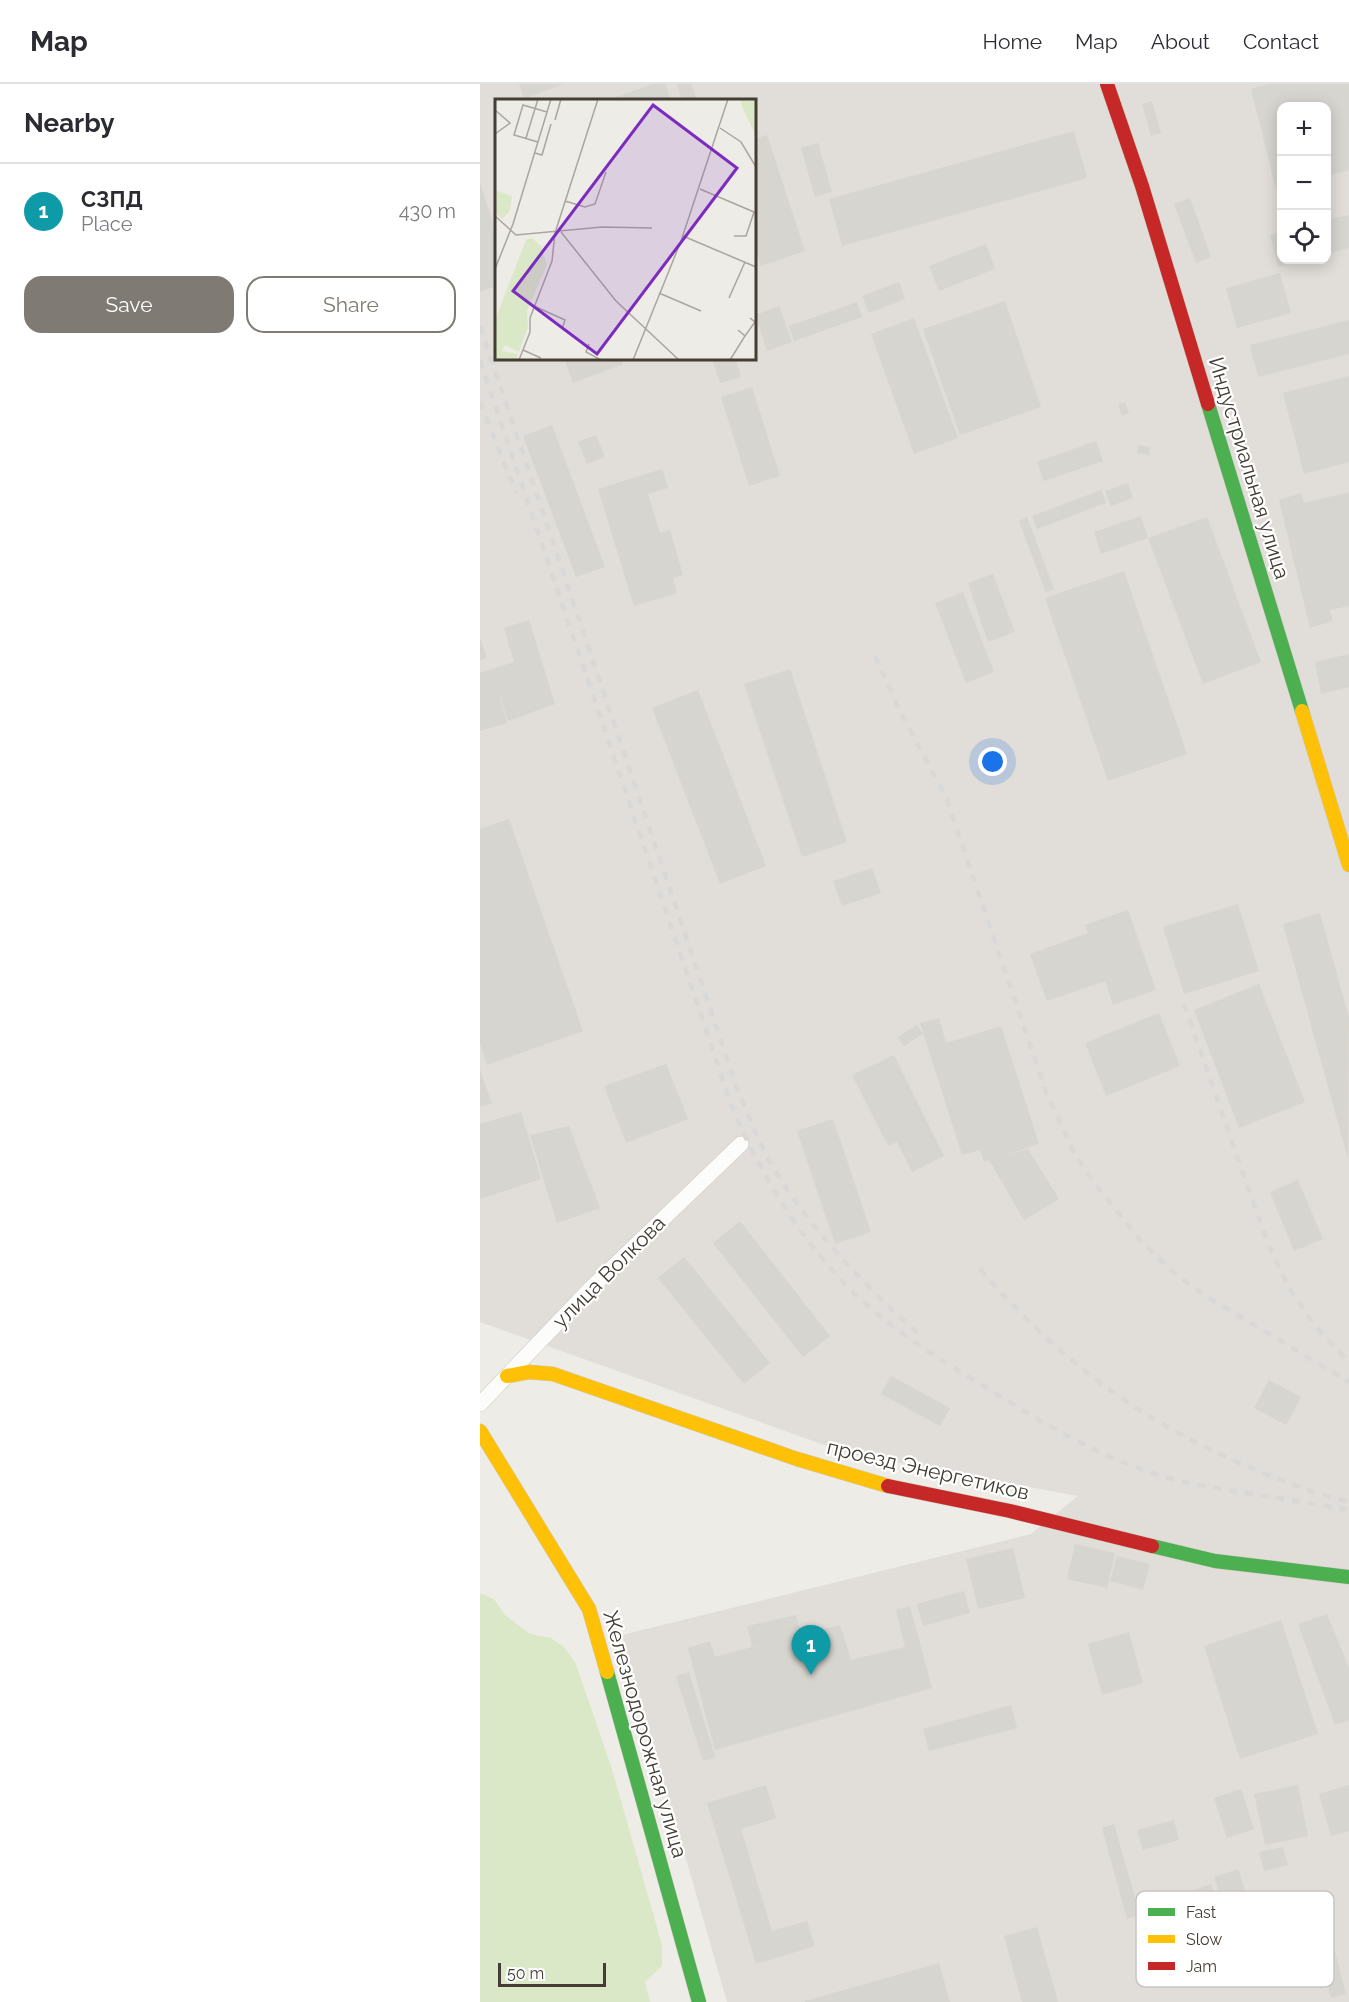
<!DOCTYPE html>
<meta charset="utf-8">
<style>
body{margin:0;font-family:Raleway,sans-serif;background:#f2f2f3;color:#2b2b33}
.controls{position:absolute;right:18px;top:18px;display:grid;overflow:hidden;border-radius:12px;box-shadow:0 3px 15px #0003}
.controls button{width:54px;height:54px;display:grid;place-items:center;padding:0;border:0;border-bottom:2px solid #e1e1e2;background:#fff;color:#2b2b33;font:30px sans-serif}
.scale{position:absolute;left:18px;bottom:15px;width:108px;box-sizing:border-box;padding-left:6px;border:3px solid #433d34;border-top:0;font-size:16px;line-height:21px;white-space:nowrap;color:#433d34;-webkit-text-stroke:4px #fff;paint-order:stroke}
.you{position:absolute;left:513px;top:678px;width:21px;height:21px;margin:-15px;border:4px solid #fff;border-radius:50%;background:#1a73e8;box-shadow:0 0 0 9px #1a73e833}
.badge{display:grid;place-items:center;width:39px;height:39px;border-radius:50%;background:#7f7a73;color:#fff;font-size:20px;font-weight:700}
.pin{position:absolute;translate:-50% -50px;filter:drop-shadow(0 2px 3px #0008)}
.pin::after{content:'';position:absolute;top:32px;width:21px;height:18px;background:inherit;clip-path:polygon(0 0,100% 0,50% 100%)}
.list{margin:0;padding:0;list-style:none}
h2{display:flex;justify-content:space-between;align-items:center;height:78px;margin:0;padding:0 24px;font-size:26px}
h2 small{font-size:20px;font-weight:400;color:#7c7c81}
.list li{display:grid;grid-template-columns:39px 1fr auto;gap:18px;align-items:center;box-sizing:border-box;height:96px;padding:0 24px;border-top:2px solid #e1e1e2}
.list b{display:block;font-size:22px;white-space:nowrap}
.list p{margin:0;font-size:20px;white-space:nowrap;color:#7c7c81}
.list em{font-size:20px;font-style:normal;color:#7c7c81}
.actions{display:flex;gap:12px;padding:18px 24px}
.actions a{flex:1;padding:14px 0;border:2px solid #7f7a73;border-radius:18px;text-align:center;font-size:21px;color:#7f7a73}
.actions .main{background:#7f7a73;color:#fff}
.icon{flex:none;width:33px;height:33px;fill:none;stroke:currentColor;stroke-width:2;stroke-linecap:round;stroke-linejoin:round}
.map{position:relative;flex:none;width:869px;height:1918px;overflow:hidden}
header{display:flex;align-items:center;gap:36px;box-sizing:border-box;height:84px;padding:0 30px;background:#fff;border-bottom:2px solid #e1e1e2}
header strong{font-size:28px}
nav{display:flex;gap:33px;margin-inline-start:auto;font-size:21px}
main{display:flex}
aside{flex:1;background:#fff}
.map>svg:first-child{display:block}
</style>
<header>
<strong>Map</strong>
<nav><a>Home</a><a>Map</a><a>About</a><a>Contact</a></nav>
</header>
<main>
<aside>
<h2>Nearby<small></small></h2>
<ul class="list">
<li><span class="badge" style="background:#0f9aa8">1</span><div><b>СЗПД</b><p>Place</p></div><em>430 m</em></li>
</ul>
<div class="actions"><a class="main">Save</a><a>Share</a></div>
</aside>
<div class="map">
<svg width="869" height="1918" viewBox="0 0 869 1918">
<rect width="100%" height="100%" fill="#eeece7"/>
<!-- industrial -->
<path fill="#e1ddd8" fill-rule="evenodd" d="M0 0H869V1918H247L142 1551 551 1450 598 1412 367 1369 0 1238ZM16 16H274V274H16ZM802 22H846V176H802Z"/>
<!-- green -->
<path fill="#dbe8c7" d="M0 1509 14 1515 25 1531 50 1550 71 1554 84 1563 96 1580 132 1685 182 1861V1882L165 1898 170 1918H0Z"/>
<!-- building -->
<g fill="#d7d5cf">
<path d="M39 0H83L44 15Z"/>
<path d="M173 0H185L191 16H127Z"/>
<path d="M197 0H211L217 16H202Z"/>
<path d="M789 0H869V86L846 92V22H802V103L796 105 771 5Z"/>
<path d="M672 17 681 49 671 52 662 20Z"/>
<path d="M594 47 607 94 362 162 349 115Z"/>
<path d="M287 51 325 167 281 182 274 163V55Z"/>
<path d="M338 59 352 108 335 113 321 64Z"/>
<path d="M0 99 16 148V202L0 208Z"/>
<path d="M710 114 731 173 716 179 694 120Z"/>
<path d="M869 131V164L846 170V136Z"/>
<path d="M802 148V176H822L798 183 790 151Z"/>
<path d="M506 160 515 185 459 207 449 182Z"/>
<path d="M800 189 811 229 757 244 746 204Z"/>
<path d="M419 198 425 215 389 229 382 212Z"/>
<path d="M525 217 561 323 480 351 443 245Z"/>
<path d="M377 218 382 233 314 257 309 242Z"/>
<path d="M299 222 312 258 287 267 275 231Z"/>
<path d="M434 234 478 354 434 370 391 250Z"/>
<path d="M869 236V270L778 293 770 261Z"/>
<path d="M84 274H141L143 280 93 299Z"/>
<path d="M232 274H255L261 293 240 299Z"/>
<path d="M869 292V378L824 390 803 309Z"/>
<path d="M272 303 300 392 269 402 241 313Z"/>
<path d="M645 318 649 329 642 332 638 321Z"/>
<path d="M72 341 125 483 96 493 43 352Z"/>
<path d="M116 351 125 373 107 380 98 358Z"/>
<path d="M616 357 623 377 564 397 557 378Z"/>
<path d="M658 361 670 363 669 371 657 369Z"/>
<path d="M182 385 188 404 168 410 180 449 190 446 203 491 193 494 197 509 154 522 118 405Z"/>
<path d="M648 399 653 414 631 422 625 407Z"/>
<path d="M621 406 626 419 557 445 552 432Z"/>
<path d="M869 408V522L850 526 853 537 830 544 799 416 821 409 824 419Z"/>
<path d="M661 432 668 454 727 433 781 578 723 600 668 454 621 470 614 448Z"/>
<path d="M547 433 574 505 566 509 539 437Z"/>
<path d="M644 487 707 670 628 697 565 514Z"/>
<path d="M513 490 535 548 508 558 488 499Z"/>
<path d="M483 508 514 588 486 599 455 519Z"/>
<path d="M49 536 75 620 28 637 17 603 27 639 0 647V589L34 578 24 544Z"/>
<path d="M0 554 7 574 0 576Z"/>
<path d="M869 570V603L841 610 835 578Z"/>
<path d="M310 585 367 758 322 773 264 600Z"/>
<path d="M218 606 286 782 240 800 172 624Z"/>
<path d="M29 735 103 947 7 981 0 960V745Z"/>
<path d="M392 784 401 809 362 822 353 797Z"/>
<path d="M758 820 779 887 704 910 683 843Z"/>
<path d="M648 826 676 906 633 921 625 897 567 917 550 870 608 849 605 841Z"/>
<path d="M840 829 869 934 868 1075 803 840Z"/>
<path d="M779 900 825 1018 759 1044 714 926Z"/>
<path d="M679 929 700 982 626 1012 605 959Z"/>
<path d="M459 934 466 959 521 942 559 1060 521 1073 548 1065 579 1115 544 1136 509 1076 504 1078 500 1066 482 1071 440 939Z"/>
<path d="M437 941 443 950 424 962 418 953Z"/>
<path d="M414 971 464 1072 432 1088 417 1058 408 1062 372 991Z"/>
<path d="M186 980 208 1035 146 1059 124 1002Z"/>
<path d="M0 986 12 1019 0 1023Z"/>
<path d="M41 1028 61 1095 0 1115V1040Z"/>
<path d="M353 1035 391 1148 355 1160 317 1047Z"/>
<path d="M89 1042 120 1124 77 1139 50 1051Z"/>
<path d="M818 1096 843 1155 814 1167 790 1108Z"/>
<path d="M260 1137 350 1252 323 1273 233 1159Z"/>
<path d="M204 1173 290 1279 264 1300 178 1194Z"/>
<path d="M411 1292 470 1324 460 1342 401 1310Z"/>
<path d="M789 1296 821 1313 806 1341 774 1324Z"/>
<path d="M595 1460 635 1469 627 1504 587 1495Z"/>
<path d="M533 1464 545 1514 498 1525 486 1475Z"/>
<path d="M637 1472 670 1480 663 1506 630 1497Z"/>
<path d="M484 1507 490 1529 443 1542 437 1520Z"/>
<path d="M430 1522 452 1604 235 1666 208 1564 230 1557 235 1573 279 1561 272 1562 267 1542 316 1531 321 1551 360 1541 371 1576 425 1563 416 1526Z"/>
<path d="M847 1530 869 1584V1636L855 1641 818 1540Z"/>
<path d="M801 1536 838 1650 760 1675 724 1562Z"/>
<path d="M649 1548 663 1599 622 1611 608 1560Z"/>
<path d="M209 1588 235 1673 223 1677 196 1592Z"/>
<path d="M531 1621 537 1644 449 1667 443 1645Z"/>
<path d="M286 1701 296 1734 261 1745 292 1847 327 1837 335 1862 276 1880 227 1719Z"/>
<path d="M818 1701 828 1752 785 1761 774 1710Z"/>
<path d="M869 1701V1747L851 1752 839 1710Z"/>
<path d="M761 1705 774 1745 747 1754 734 1714Z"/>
<path d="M694 1736 699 1756 663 1766 657 1746Z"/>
<path d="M634 1740 660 1831 647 1835 622 1744Z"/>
<path d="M803 1763 808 1781 784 1787 779 1768Z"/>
<path d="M758 1785 771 1824 748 1832 734 1793Z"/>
<path d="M731 1800 743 1833 718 1842 706 1809Z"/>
<path d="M557 1843 578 1918H542L524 1852Z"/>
<path d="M852 1856 866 1910 851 1914 836 1860Z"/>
<path d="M459 1879 470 1918H325V1917Z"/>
</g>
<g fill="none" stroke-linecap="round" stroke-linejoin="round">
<defs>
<path id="street" d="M0 1320 110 1205 261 1060"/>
<g id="fast">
<path d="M728 320 822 627"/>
<path d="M672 1462 735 1477 869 1493"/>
<path d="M127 1588 219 1918"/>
</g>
<g id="slow">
<path d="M822 627 869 781"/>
<path d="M27 1292 49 1288 73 1290 317 1375 408 1402"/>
<path d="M0 1347 109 1525 127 1588"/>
</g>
<g id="jam">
<path d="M627 0 662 102 728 320"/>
<path d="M408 1402 530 1427 672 1462"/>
</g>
</defs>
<!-- street casing -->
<use href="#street" stroke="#cac8c3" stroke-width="16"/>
<!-- fast casing -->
<use href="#fast" stroke="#cdc9be" stroke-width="15"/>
<!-- slow casing -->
<use href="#slow" stroke="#cdc9be" stroke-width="15"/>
<!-- jam casing -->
<use href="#jam" stroke="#cdc9be" stroke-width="15"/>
<!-- street -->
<use href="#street" stroke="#fcfcfb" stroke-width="15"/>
<!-- fast -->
<use href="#fast" stroke="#4caf50" stroke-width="14"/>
<!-- slow -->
<use href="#slow" stroke="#ffc107" stroke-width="14"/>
<!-- jam -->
<use href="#jam" stroke="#c62828" stroke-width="14"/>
<!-- rail -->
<g stroke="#d8d8d7" stroke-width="4.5" stroke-dasharray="8 8" stroke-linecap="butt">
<path d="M0 242 258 1007C268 1031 277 1055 290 1078 329 1145 385 1202 443 1254"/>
<path d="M0 277 251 1020C279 1089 320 1156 374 1209 415 1249 466 1279 515 1309 565 1340 616 1371 672 1389 702 1399 735 1404 766 1409 800 1414 835 1420 869 1426"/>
<path d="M0 318 36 409"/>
<path d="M395 572 418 623 467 716 566 1008 595 1071 613 1097 660 1156 692 1187 721 1209 869 1298"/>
<path d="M704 920 787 1158 809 1204 834 1241 869 1278"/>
<path d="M500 1185C579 1275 652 1332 762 1380 797 1395 832 1409 869 1418"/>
</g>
</g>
<g text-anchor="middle" stroke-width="4.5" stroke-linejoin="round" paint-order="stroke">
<!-- street labels -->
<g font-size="21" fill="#433d34" stroke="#fff">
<text transform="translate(769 384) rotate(73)" y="7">Индустриальная улица</text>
<text transform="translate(129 1188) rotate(-45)" y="7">улица Волкова</text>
<text transform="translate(448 1386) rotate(13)" y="7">проезд Энергетиков</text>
<text transform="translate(165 1650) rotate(74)" y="7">Железнодорожная улица</text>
</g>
</g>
<!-- overview -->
<g transform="translate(15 15)">
<rect width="261" height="261" fill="#eeece7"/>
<path d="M245 0H261V37L248 10ZM0 91 17 97 15 112 7 120 0 113ZM37 139 46 147 52 166 32 212 33 228 24 253 10 246 7 252 23 255 21 261H5L0 259V221L31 141Z" fill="#dbe8c7"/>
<path fill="none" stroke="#aaa69f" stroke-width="1.5" d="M0 11 15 24 0 35M60 21 66 0M225 29 246 43 261 68M31 39 43 0M43 43 19 36 28 6 52 13M40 54 47 56 56 25M205 90 259 113 251 137H239M70 102 90 108 100 105 111 73M0 117 21 136 107 128 157 129M66 133 121 202 184 261M188 137 261 168M0 170 18 125 56 0M164 194 206 212M234 199 250 163M39 207 70 221 67 230M250 237 260 223 255 219M94 245 91 253 106 261M28 251 46 259M24 261 35 233V219L57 162 60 134 103 0M138 261 186 142 233 0M235 261 250 237 243 231"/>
<path fill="#7b2cbf" fill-opacity="0.15" stroke="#7b2cbf" stroke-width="3" d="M158 6 242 69 102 255 18 192Z"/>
<rect width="261" height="261" fill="none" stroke="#433d34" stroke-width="3"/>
</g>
<!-- legend -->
<rect x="656" y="1807" width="198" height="96" rx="9" fill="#fff" stroke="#c7c5c2" stroke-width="1.5"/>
<rect x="668" y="1824" width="27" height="8" fill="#4caf50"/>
<rect x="668" y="1851" width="27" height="8" fill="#ffc107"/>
<rect x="668" y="1878" width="27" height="8" fill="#c62828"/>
<g font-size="16" fill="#433d34">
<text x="706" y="1834">Fast</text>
<text x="706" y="1861">Slow</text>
<text x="706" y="1888">Jam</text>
</g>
</svg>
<div class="controls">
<button>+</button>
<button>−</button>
<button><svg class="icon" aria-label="locate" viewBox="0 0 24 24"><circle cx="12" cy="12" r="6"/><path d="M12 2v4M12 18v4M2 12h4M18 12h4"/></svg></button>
</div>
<div class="scale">50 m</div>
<div class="you"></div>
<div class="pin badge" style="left:331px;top:1591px;background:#0f9aa8">1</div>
</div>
</main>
